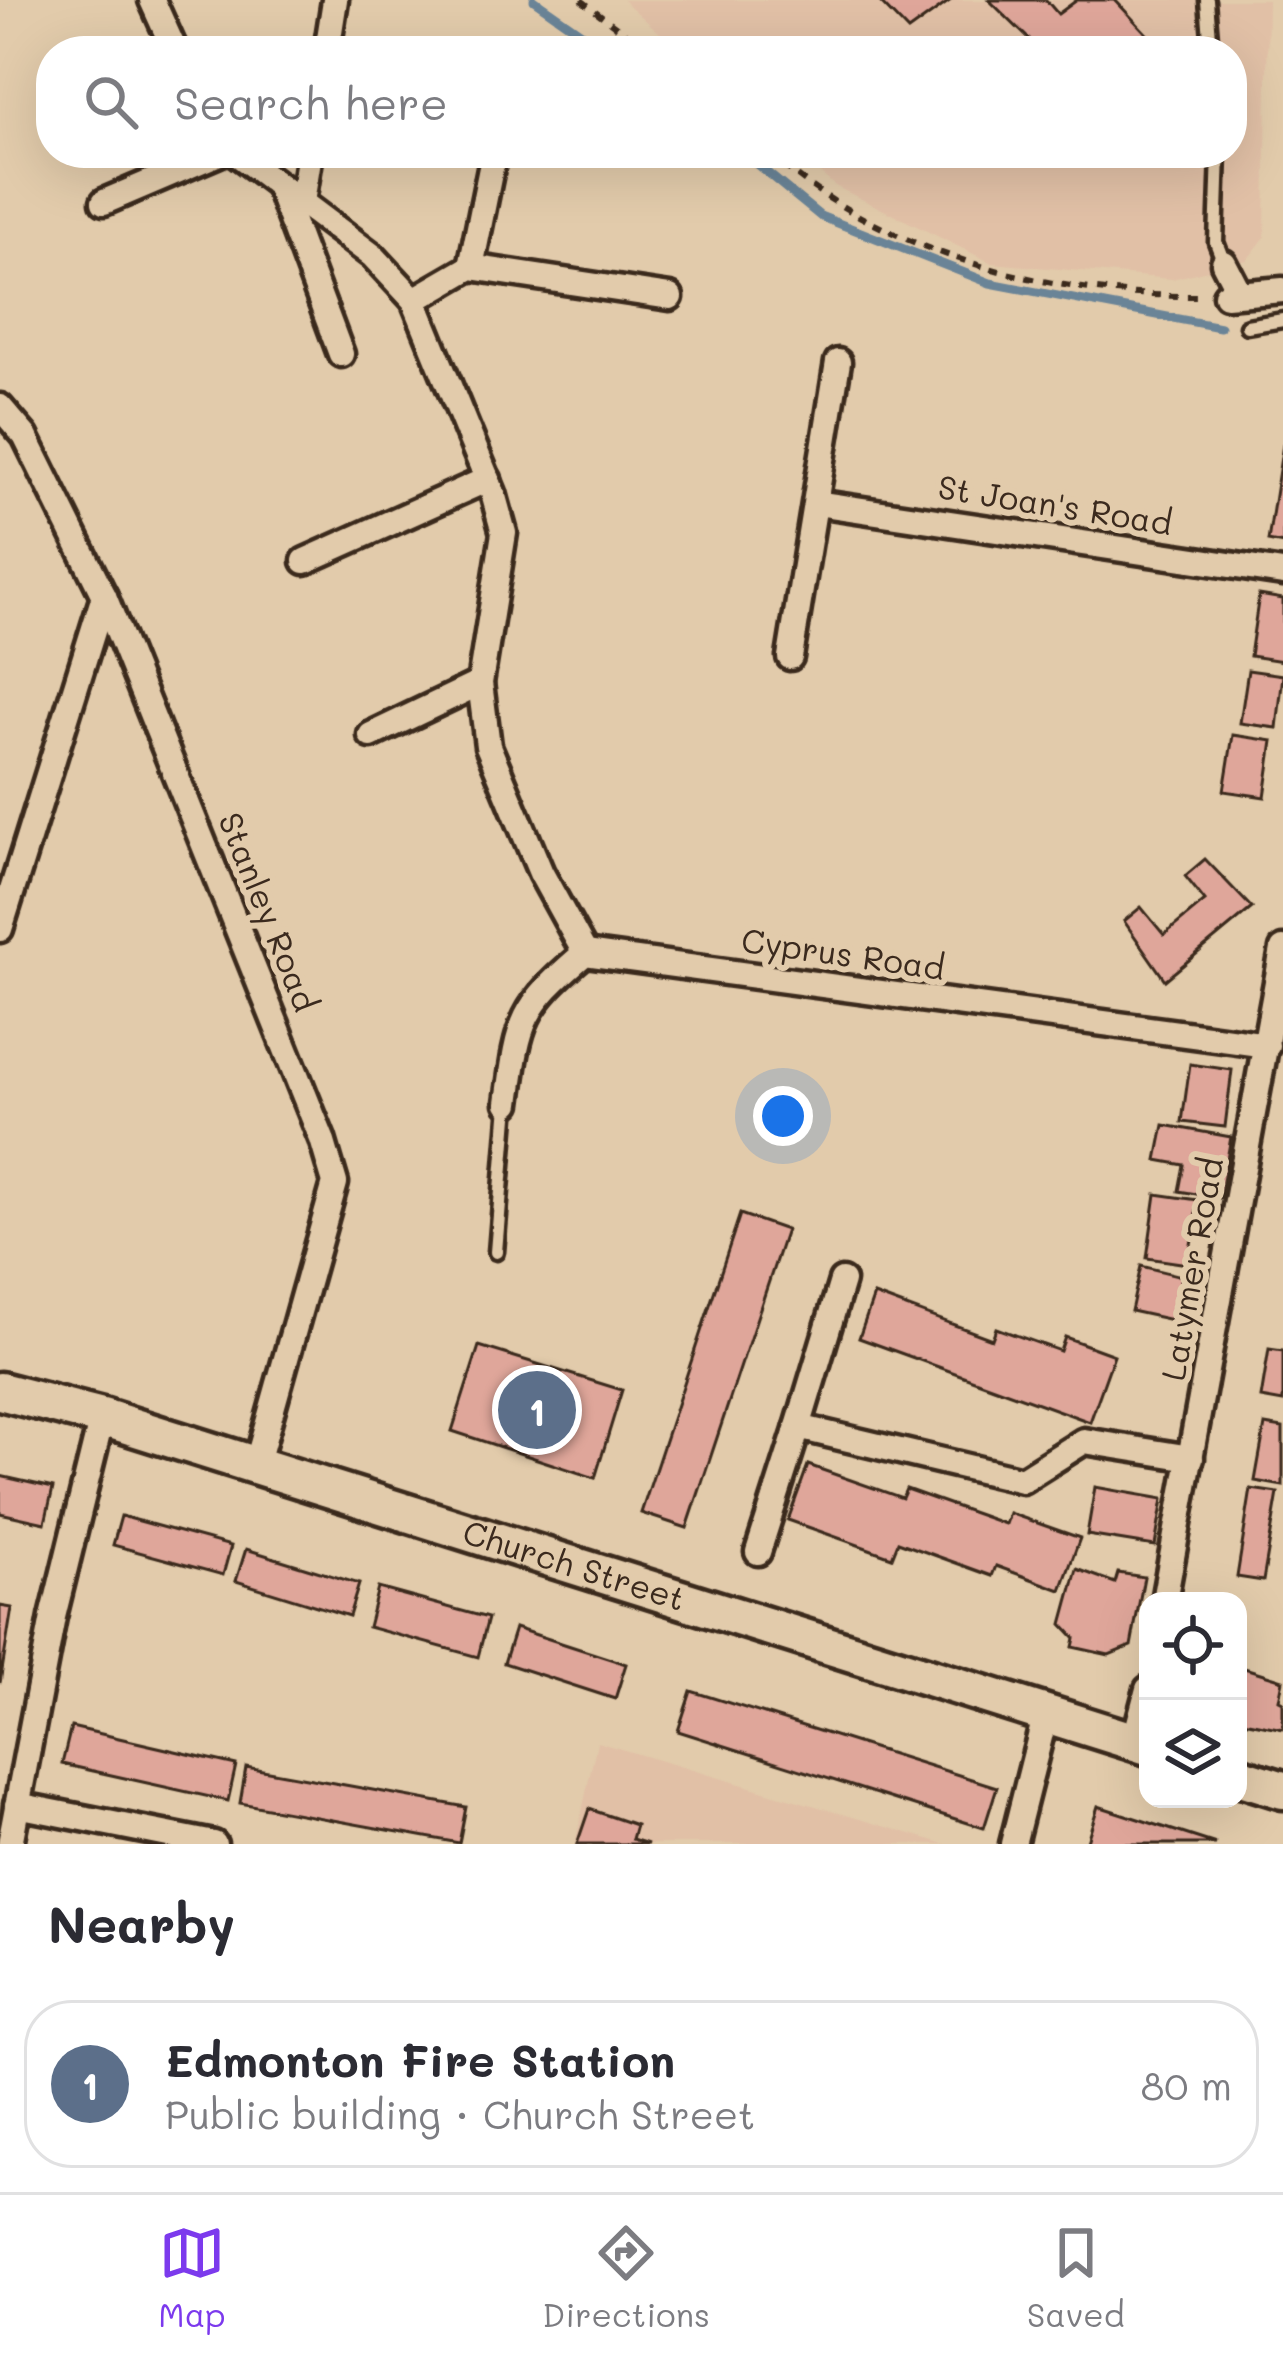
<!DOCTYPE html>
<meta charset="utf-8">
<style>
body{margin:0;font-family:Mali,sans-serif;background:#f7f7f7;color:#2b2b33}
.controls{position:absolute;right:36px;bottom:36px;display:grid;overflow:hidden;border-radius:24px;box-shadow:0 12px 48px #0002}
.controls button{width:108px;height:108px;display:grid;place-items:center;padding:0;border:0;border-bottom:3px solid #e1e1e2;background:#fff;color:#2b2b33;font:60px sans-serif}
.you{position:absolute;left:783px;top:1116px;width:42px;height:42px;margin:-30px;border:9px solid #fff;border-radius:50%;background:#1a73e8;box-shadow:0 0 0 18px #1a73e833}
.badge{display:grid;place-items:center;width:78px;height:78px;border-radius:50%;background:#7c3aed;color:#fff;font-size:39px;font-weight:700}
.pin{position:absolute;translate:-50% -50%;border:6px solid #fff;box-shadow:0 3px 12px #0006}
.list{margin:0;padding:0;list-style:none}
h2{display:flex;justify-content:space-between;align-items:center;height:156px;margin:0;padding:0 48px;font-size:51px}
h2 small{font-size:39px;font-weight:400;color:#7c7c81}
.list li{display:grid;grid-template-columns:78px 1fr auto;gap:36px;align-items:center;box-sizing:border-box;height:168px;margin:0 24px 24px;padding:0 24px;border:3px solid #e1e1e2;border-radius:48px}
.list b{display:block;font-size:45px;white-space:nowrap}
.list p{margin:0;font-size:39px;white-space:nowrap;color:#7c7c81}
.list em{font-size:39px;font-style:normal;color:#7c7c81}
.icon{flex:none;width:66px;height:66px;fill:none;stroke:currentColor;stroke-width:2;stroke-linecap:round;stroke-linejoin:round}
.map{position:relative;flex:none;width:1283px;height:1844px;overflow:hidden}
.search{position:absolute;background:#fff;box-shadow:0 12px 48px #0002;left:36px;right:36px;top:36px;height:132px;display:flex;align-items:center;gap:30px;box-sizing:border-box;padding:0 42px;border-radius:48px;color:#7c7c81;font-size:45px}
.sheet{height:348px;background:#fff}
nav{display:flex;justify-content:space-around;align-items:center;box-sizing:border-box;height:168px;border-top:3px solid #e1e1e2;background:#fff;font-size:33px;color:#7c7c81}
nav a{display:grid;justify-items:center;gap:6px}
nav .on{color:#7c3aed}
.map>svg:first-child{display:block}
</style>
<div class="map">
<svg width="1283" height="1844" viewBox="0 0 1283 1844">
<rect width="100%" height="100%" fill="#e2cbab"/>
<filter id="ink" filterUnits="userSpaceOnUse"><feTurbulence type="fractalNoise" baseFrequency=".00833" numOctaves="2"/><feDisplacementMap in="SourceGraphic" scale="24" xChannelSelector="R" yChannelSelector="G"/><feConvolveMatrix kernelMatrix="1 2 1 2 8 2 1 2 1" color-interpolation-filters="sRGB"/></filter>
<g filter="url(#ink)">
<!-- built -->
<g fill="#e1c0a6">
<path d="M623 0H1268L1265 237 1247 260 1172 279 992 263 835 186 797 153H1232V51H680Z"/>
<path d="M597 1742 945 1844H575Z"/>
</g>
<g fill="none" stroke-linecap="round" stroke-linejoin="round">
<!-- stream -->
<g stroke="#6a8497" stroke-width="9">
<path d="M534 0 607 51"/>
<path d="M743 153 820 216 990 283 1220 327"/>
</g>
</g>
<!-- building -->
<g fill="#dfa69a" stroke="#3b2a1e" stroke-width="3">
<path d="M878 0H951L908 31Z"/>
<path d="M989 0H1046L1058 14 1077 0H1115L1160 48 1034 51 1038 48Z"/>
<path d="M1283 444V544L1268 541Z"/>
<path d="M1259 595 1283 599V661L1250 656Z"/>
<path d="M1248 670 1283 675 1277 728 1240 723Z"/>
<path d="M1233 735 1273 741 1265 797 1224 791Z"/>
<path d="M1205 859 1252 908 1165 980 1124 921 1141 907 1164 935 1205 901 1185 876Z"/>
<path d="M1190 1064 1232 1070 1225 1127 1182 1122Z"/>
<path d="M1164 1125 1231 1137 1220 1198 1179 1191 1184 1165 1157 1160Z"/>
<path d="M1156 1194 1198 1200 1188 1264 1147 1258Z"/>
<path d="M740 1214 786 1230 687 1528 641 1513Z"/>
<path d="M1141 1266 1182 1276 1172 1320 1131 1311Z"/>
<path d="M874 1295 992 1339 996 1328 1060 1351 1065 1337 1114 1355 1090 1422 859 1338Z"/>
<path d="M479 1346 622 1390 595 1478 452 1431Z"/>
<path d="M1269 1349 1283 1351V1402L1261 1398Z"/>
<path d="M1265 1425 1283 1428V1486L1255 1481Z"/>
<path d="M808 1465 902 1498 906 1489 1005 1524 1009 1513 1080 1538 1061 1590 996 1566 992 1576 898 1542 892 1557 788 1520Z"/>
<path d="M0 1476 53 1488 45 1523 0 1513Z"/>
<path d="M1095 1487 1163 1499 1155 1546 1087 1535Z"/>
<path d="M1251 1489 1278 1493 1263 1581 1237 1577Z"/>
<path d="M121 1516 231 1546 223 1575 113 1545Z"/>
<path d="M246 1549 359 1584 349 1616 236 1581Z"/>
<path d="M1077 1569 1115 1583 1118 1573 1144 1577 1131 1646 1109 1655 1073 1647 1075 1638 1062 1624Z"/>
<path d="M378 1588 488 1618 478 1657 368 1627Z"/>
<path d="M0 1606 12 1608 0 1683Z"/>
<path d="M515 1628 626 1664 615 1699 504 1663Z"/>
<path d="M1238 1666 1283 1680 1279 1700 1283 1702V1729L1238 1720Z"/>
<path d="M691 1691 997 1787 984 1828 678 1731Z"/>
<path d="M71 1727 236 1765 228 1801 62 1764Z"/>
<path d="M246 1767 466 1807 459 1843 240 1803Z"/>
<path d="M1098 1806 1216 1844H1086Z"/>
<path d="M589 1809 636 1825 632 1839 648 1844H577Z"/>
</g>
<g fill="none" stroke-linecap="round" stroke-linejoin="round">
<defs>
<g id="lane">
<path d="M1207 0 1211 51"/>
<path d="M1219 153 1216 242 1224 263"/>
<path d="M1247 326 1283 320"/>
<path d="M496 1252 508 1104"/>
</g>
<g id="street">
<path d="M152 0 175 51"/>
<path d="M327 51 335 0"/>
<path d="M236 153 373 256 414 300 493 493 504 533 480 683 488 746 541 873 585 953"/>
<path d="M278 185 341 354"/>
<path d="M104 202 219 153"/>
<path d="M302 202 310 153"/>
<path d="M1224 263 1239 292"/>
<path d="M471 267 494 153"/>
<path d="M1226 295 1283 290"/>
<path d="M414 300 471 267 670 297"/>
<path d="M0 407 25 436 104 596 322 1139 335 1183 256 1466"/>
<path d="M816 503 1283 573"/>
<path d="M305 561 488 479"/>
<path d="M790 657 838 362"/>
<path d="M371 735 480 683"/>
<path d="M0 929 104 596"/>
<path d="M508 1103C519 1020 520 1008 585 953L1267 1045"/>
<path d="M798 1427 842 1281"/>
<path d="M758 1552 798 1427 1022 1480 1084 1441 1191 1458"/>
<path d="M1164 1601 1283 949"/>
<path d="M1134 1742 1148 1689"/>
<path d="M17 1805 214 1844"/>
<path d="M10 1844 53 1617 102 1417"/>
<path d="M1013 1844 1046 1713"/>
</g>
<g id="secondary">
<path id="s1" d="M0 1391 102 1417 1148 1746"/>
<path d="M1238 1776 1283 1790"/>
</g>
</defs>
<!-- lane casing -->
<use href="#lane" stroke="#3b2a1e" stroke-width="21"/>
<!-- street casing -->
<use href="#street" stroke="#3b2a1e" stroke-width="33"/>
<!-- secondary casing -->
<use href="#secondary" stroke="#3b2a1e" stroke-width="45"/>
<!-- path -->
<g stroke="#3b2a1e" stroke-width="6" stroke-dasharray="9 9" stroke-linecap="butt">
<path d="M581 0 648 51"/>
<path d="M770 153C880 254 1055 298 1202 296"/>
</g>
<!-- lane -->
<use href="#lane" stroke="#e2cbab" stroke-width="12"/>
<!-- street -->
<use href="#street" stroke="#e2cbab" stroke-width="24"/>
<!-- secondary -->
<use href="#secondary" stroke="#e2cbab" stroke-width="36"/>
</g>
</g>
<g text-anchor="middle" stroke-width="12" stroke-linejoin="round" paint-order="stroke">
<!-- street labels -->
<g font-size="33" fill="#3b2a1e" stroke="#e2cbab">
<text transform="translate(1055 505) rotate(9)" y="12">St Joan's Road</text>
<text transform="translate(268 912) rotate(68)" y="12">Stanley Road</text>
<text transform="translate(843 954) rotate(8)" y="12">Cyprus Road</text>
<text transform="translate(1192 1269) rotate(-80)" y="12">Latymer Road</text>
<text dy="12" stroke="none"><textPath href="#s1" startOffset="600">Church Street</textPath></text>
</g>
</g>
</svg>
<div class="controls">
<button><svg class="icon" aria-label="locate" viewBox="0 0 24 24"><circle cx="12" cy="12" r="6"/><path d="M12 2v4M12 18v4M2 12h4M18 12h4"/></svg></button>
<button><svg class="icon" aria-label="layers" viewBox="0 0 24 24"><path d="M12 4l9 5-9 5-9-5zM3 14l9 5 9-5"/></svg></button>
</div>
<div class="you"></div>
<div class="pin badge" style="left:537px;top:1410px;background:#5c6f8a">1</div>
<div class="search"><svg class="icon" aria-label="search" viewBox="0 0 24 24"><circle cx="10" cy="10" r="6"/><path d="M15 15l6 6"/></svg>Search here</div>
</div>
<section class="sheet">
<h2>Nearby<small></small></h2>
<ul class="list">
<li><span class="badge" style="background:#5c6f8a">1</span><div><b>Edmonton Fire Station</b><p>Public building · Church Street</p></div><em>80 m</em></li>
</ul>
</section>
<nav>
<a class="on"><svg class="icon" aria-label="map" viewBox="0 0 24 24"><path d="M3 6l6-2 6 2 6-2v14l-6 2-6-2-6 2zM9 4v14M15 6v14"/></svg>Map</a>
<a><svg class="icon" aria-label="directions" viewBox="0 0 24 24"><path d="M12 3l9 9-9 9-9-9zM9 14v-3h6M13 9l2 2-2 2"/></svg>Directions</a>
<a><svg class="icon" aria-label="saved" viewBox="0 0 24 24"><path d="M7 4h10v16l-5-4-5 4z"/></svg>Saved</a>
</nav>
